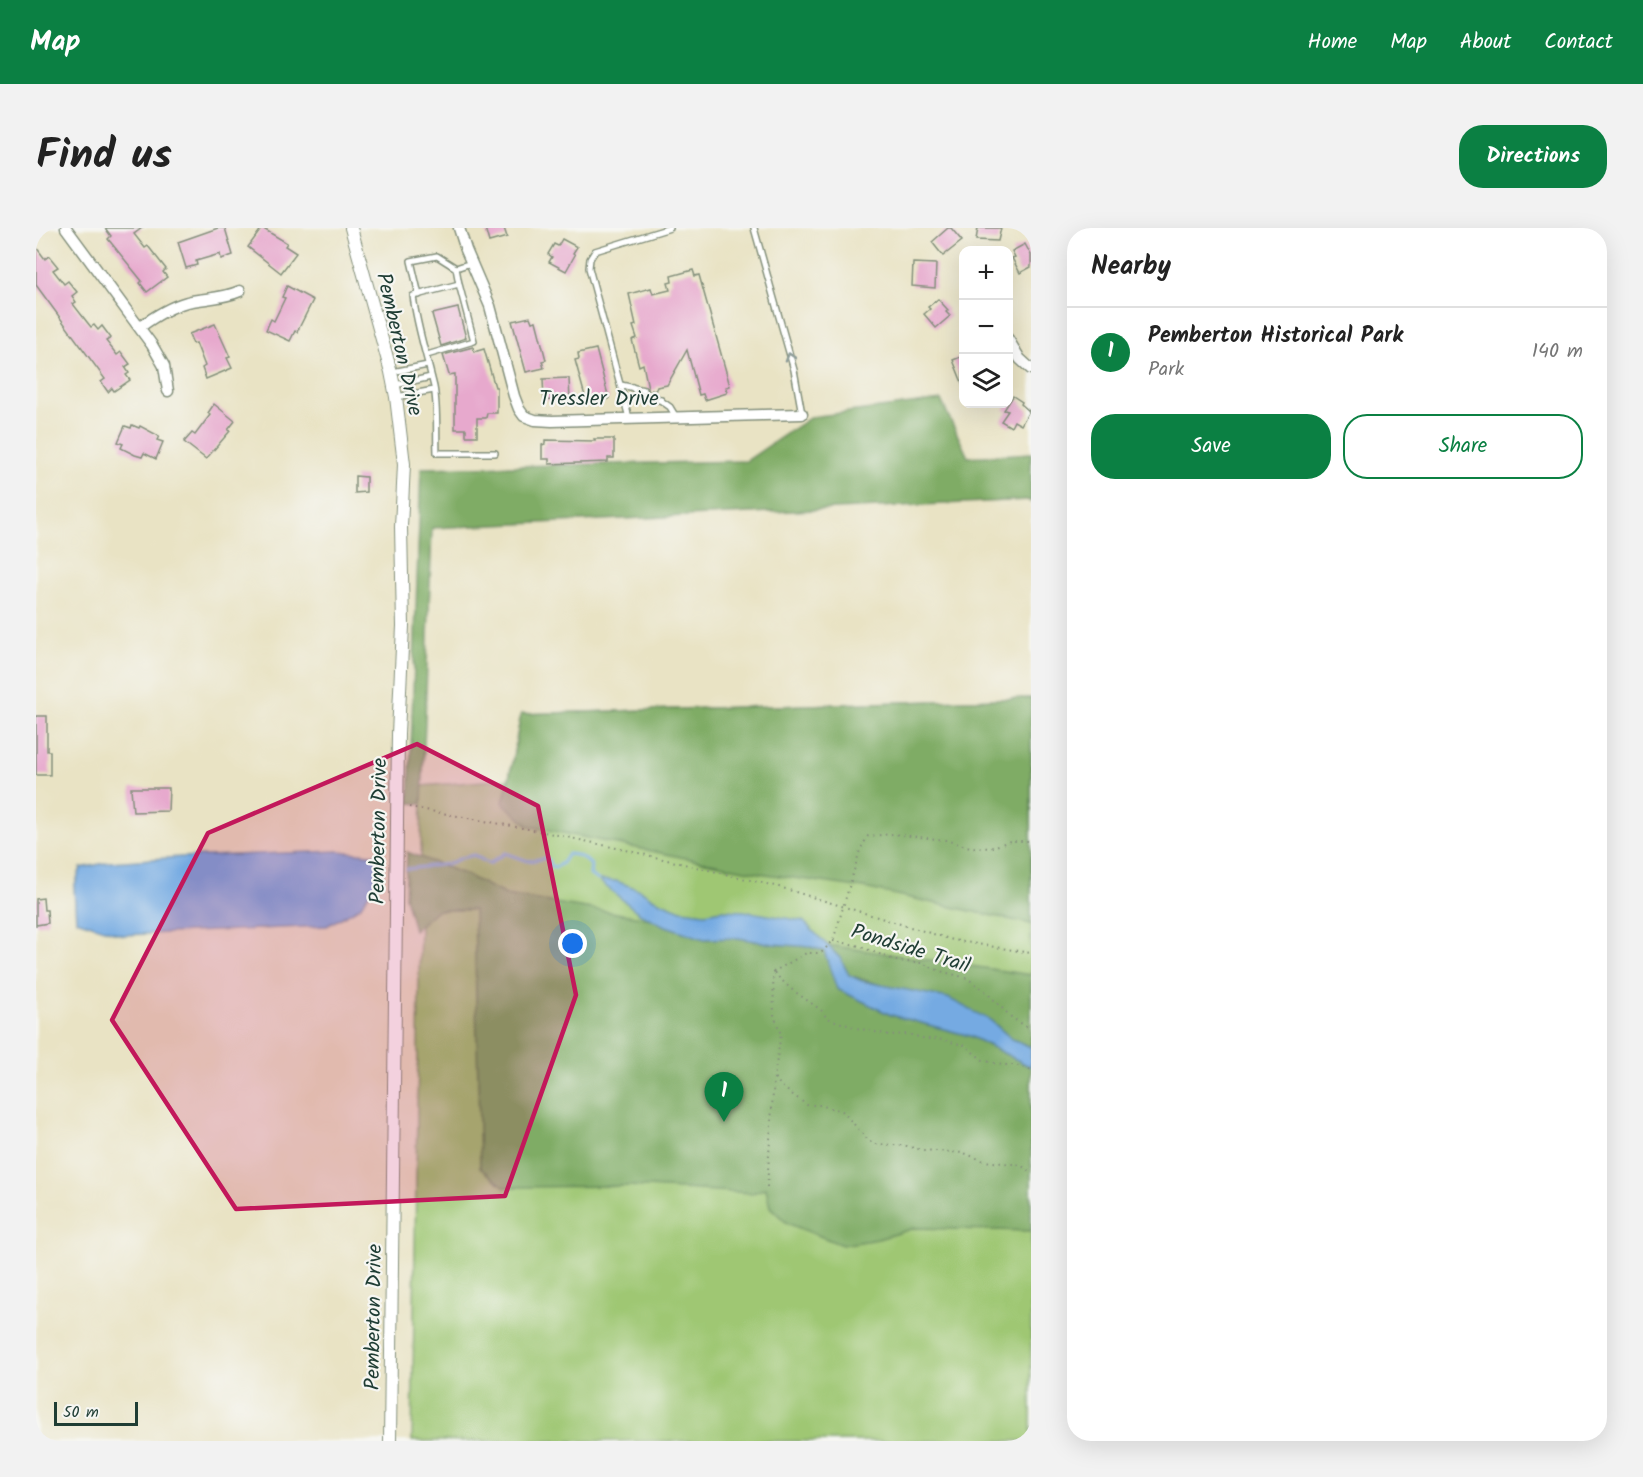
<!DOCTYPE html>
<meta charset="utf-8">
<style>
body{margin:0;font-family:Kalam,sans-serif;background:#f2f2f2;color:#222}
.controls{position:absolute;right:18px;top:18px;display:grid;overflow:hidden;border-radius:12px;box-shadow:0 6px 24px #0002}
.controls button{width:54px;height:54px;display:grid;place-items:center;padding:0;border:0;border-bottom:2px solid #e0e0e0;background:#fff;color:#222;font:30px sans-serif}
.scale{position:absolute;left:18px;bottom:15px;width:84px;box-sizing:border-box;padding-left:6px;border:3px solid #1f3d34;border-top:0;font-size:16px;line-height:21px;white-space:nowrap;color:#1f3d34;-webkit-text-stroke:4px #f6f6f2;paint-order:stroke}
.you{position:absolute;left:537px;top:716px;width:21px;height:21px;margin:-15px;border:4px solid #fff;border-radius:50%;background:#1a73e8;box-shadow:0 0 0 9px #1a73e833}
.badge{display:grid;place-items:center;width:39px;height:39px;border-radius:50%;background:#0b8043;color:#fff;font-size:20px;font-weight:700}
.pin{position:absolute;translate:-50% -50px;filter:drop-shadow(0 2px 3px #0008)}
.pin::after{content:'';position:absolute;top:32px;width:21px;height:18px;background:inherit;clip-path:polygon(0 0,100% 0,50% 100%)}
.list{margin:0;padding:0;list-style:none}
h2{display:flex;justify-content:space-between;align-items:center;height:78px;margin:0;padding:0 24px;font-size:26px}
h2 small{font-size:20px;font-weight:400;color:#767676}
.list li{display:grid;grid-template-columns:39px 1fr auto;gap:18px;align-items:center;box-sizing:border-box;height:90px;padding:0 24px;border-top:2px solid #e0e0e0}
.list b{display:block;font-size:22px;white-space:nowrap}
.list p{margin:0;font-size:20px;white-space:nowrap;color:#767676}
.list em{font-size:20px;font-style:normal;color:#767676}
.actions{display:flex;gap:12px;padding:18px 24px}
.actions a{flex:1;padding:14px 0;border:2px solid #0b8043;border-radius:24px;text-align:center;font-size:21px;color:#0b8043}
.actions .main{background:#0b8043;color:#fff}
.icon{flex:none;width:33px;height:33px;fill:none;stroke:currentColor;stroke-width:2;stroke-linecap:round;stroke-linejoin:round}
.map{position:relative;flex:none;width:995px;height:1213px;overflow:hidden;border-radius:24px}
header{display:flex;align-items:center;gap:36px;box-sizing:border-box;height:84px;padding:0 30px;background:#0b8043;color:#fff}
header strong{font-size:28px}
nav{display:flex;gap:33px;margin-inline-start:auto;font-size:21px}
.intro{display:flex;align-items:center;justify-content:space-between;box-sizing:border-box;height:144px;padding:0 36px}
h1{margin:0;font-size:42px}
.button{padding:15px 27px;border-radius:24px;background:#0b8043;color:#fff;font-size:21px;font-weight:700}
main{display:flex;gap:36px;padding:0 36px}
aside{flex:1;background:#fff;border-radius:24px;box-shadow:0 6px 24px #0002}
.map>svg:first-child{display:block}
</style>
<header>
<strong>Map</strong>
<nav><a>Home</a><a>Map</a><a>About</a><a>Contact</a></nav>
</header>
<div class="intro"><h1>Find us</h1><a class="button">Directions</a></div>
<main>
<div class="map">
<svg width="995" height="1213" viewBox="0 0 995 1213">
<rect width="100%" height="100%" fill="#f6f6f2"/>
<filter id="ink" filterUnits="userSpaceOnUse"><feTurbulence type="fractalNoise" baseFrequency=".0167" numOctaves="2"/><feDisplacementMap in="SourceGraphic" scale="12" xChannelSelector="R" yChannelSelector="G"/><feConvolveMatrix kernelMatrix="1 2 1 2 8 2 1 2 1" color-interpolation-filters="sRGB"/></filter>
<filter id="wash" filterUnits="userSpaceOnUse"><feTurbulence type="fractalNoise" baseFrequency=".008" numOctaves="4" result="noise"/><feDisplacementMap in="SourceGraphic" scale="24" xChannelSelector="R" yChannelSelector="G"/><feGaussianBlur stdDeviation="1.35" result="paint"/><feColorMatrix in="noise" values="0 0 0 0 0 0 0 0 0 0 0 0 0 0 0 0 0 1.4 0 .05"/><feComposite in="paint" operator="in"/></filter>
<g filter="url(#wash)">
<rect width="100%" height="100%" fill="#e9e3c4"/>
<!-- green -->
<path fill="#9fc773" stroke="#5f8254" stroke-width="1.5" d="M995 470V1213H376L386 558 473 551 485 486Z"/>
<!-- forest -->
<g fill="#7fac65" stroke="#4f744c" stroke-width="1.5">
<path d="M905 172 932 229 995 225V275L992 272 396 300 386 576 373 575 385 240 710 233 775 189Z"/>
<path d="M995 470V696L828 660 723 645 493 598 467 575 473 551 485 486Z"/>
<path d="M371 624 428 646 470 667 617 691 627 697 668 711 702 710 737 716 775 719 789 723 801 761 855 787 934 808 995 839V1003L879 1000 842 1011 806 1017 751 995 734 979 730 960 717 965 592 958 469 959 444 940 438 682H401L378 702 369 669Z"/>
<path d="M791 717 995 747V819L976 811 954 792 813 747 804 730Z"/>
</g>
<!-- water -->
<g fill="#74aae2" stroke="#4a748b" stroke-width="1.5">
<path d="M302 623 343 627 348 644 324 679 291 698 87 707 40 692 38 659 45 640 74 634 145 629Z"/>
<path d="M562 652 580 653 604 662 618 671 645 682 669 685 687 682 708 683 767 693 804 730 813 747 826 753 912 770 954 792 976 811 995 819V839L934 808 855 787 801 761 788 723 775 719 737 716 702 710 668 711 627 697 603 685Z"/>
</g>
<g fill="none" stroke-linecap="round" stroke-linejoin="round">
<!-- stream -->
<path stroke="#74aae2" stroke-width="3" d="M371 641 412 636 425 630 438 627 453 636 469 625 492 633 510 630 513 632 515 638 520 639 526 635 532 626C541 626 549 630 555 637L554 647 562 652"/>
</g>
<g id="blocks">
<!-- building -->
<g fill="#e7a9cd">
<path d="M69 0H106L98 6 109 20 112 18 130 41 127 44 131 49 111 64 104 55 106 53 72 11 75 8Z"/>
<path d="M182 0H189L197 27 185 31 184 26 160 33 161 37 150 40 142 14Z"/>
<path d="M226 0 251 15 249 18 260 25 245 45 212 19Z"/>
<path d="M449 0H468L471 9 453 14Z"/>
<path d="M912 0H915L926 13 907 28 896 14Z"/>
<path d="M942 0H965L962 13 940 12Z"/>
<path d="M526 11 541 19 537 25 539 27 530 43 513 34 516 29 512 26 518 16 522 18Z"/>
<path d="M989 16 995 27V39L984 45 976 30 979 29 976 23Z"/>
<path d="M0 19 9 31 13 28 22 39 17 42 28 56 32 53 41 64 36 68 40 74 37 76 51 94 55 99 58 97 62 102 66 98 75 110 70 113 81 127 85 124 94 136 89 139 93 145 90 147 94 152 78 163 76 160 72 164 65 154 69 151 0 57Z"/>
<path d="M877 35 900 36 899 60 876 58Z"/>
<path d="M657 42 659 48 663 47 694 158 690 159 691 165 669 172 667 166 663 167 651 122 631 157 621 159 619 163 616 162 613 165 607 136 603 138 596 112 601 110 597 98 600 97 593 66 615 60 617 66 634 62 632 55 636 54 635 48Z"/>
<path d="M251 58 277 72 261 104 259 103 254 113 230 102 235 91 238 93 249 70 246 69Z"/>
<path d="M902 71 912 82 910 84 914 88 900 100 888 86 894 81 892 79Z"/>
<path d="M422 80 430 110 405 118 396 86Z"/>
<path d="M494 89 496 94 500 93 510 132 506 133 508 140 490 144 476 93Z"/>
<path d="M179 96 194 129 191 130 196 140 170 151 166 140 169 138 160 115 157 116 153 106Z"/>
<path d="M437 119 438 124 448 121 459 159H461V185H451L450 190H441V208H430V201H419V146L413 147 407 127Z"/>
<path d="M560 121 573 171 555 176 554 170 550 172 539 132 543 131 542 125Z"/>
<path d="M927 128V157L917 132Z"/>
<path d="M533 150 534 173 508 172 507 151Z"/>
<path d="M977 168 986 174 985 176 993 183 985 197 978 193 975 199 965 193 972 183 968 182Z"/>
<path d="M178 176 199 193 192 202 194 203 170 231 148 214 156 205 159 207 174 187 172 185Z"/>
<path d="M96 197 103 200 104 198 123 208 121 212 127 214 120 231 108 225 106 229 99 227 85 220 87 216 82 214 89 198 95 200Z"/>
<path d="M558 211H578V230H572V234L513 236V231H506V217L509 216V212L559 213Z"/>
<path d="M319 248 330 249V264L319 265Z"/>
<path d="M0 488H11V523H14V547H0Z"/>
<path d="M95 560H133L132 583 97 584Z"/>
<path d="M7 670 8 682H11L12 695 0 697V671Z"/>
</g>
</g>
</g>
<g filter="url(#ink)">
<use href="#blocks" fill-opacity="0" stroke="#84907c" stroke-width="1.5"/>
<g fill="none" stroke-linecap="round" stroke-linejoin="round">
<defs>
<g id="service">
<path d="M718 0 758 142 766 186"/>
<path d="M420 40 423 56"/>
<path d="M383 67 375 33 401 28 420 40 435 35"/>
<path d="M391 127 438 113 423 56 377 68C381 99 391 129 398 159 402 180 400 204 401 225H459"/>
<path d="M356 144 392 137"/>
<path d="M359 157 395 149"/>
<path d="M585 157 608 162"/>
<path d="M596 159C604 168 613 172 625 172"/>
<path d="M617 167 634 179 640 189"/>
<path d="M360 169 398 162"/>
<path d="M593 190 553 40 554 31 559 23 634 0"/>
</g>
<g id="minor">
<path d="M30 0 116 117 128 138 132 163"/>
<path d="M423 0 430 22 454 78 478 168 483 181 488 188 499 192 516 193 766 186"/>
<path d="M104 99C119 88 133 79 151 74 169 70 186 71 204 63"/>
<path d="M972 111 984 131 995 141"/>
</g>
<path id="tertiary" d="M315 0 355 144 360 169 368 236 365 299 367 398 362 506 354 1213"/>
</defs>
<!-- service casing -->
<use href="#service" stroke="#84907c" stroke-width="8"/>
<!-- minor casing -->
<use href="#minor" stroke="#84907c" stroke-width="13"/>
<!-- tertiary casing -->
<use href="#tertiary" stroke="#84907c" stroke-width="14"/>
<!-- path -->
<g stroke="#84907c" stroke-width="2" stroke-dasharray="1.5 4.5" stroke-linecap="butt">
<path d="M373 579 508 604 594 623 743 659 917 712 995 725"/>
<path d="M797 713 820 717 861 733 886 735 904 743 931 750 949 763 976 790 995 801"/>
<path d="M737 744 738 788 745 806 738 849 746 859 771 877H783L806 883 833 913 841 916 871 918 886 922 928 925 948 933 985 937 995 946"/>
<path d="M737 744 770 725H785L797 713 824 622 832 608 857 606 909 612 934 619 954 620 974 613H995"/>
<path d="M738 745 755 761 785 782 791 790 820 800 853 807 872 806 890 811H902L928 817 947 832 966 837H979L995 842"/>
<path d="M731 959 738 849"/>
</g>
<!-- service -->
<use href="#service" stroke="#fff" stroke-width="5"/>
<!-- minor -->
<use href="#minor" stroke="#fff" stroke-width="10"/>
<!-- tertiary -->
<use href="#tertiary" stroke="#fff" stroke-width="12"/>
</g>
<!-- one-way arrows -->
<defs><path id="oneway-chevron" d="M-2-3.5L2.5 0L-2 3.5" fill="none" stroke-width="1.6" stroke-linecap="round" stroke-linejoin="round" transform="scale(1.5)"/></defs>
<use stroke="#8f9e9a" href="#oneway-chevron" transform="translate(754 129) rotate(-107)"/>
</g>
<!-- marked area -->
<path fill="#c2185b" fill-opacity="0.2" stroke="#c2185b" stroke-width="4.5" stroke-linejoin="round" d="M381 516 502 578 540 767 469 968 200 981 76 792 172 605Z"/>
<g text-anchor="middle" stroke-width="4.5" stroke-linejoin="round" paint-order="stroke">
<!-- street labels -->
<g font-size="21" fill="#1f3d34" stroke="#f6f6f2">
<text transform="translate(364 116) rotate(77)" y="7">Pemberton Drive</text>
<text x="563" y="177">Tressler Drive</text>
<text transform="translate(342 603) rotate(-89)" y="7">Pemberton Drive</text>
<text transform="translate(875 720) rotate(17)" y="7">Pondside Trail</text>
<text transform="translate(337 1089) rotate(-89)" y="7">Pemberton Drive</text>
</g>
</g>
</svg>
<div class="controls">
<button>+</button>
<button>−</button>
<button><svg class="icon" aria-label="layers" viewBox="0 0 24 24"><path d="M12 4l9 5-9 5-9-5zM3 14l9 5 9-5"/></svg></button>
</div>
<div class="scale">50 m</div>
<div class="you"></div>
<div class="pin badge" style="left:688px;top:894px">1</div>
</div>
<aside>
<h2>Nearby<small></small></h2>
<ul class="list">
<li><span class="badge">1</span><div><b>Pemberton Historical Park</b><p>Park</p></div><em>140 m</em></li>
</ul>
<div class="actions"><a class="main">Save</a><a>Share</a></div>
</aside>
</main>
